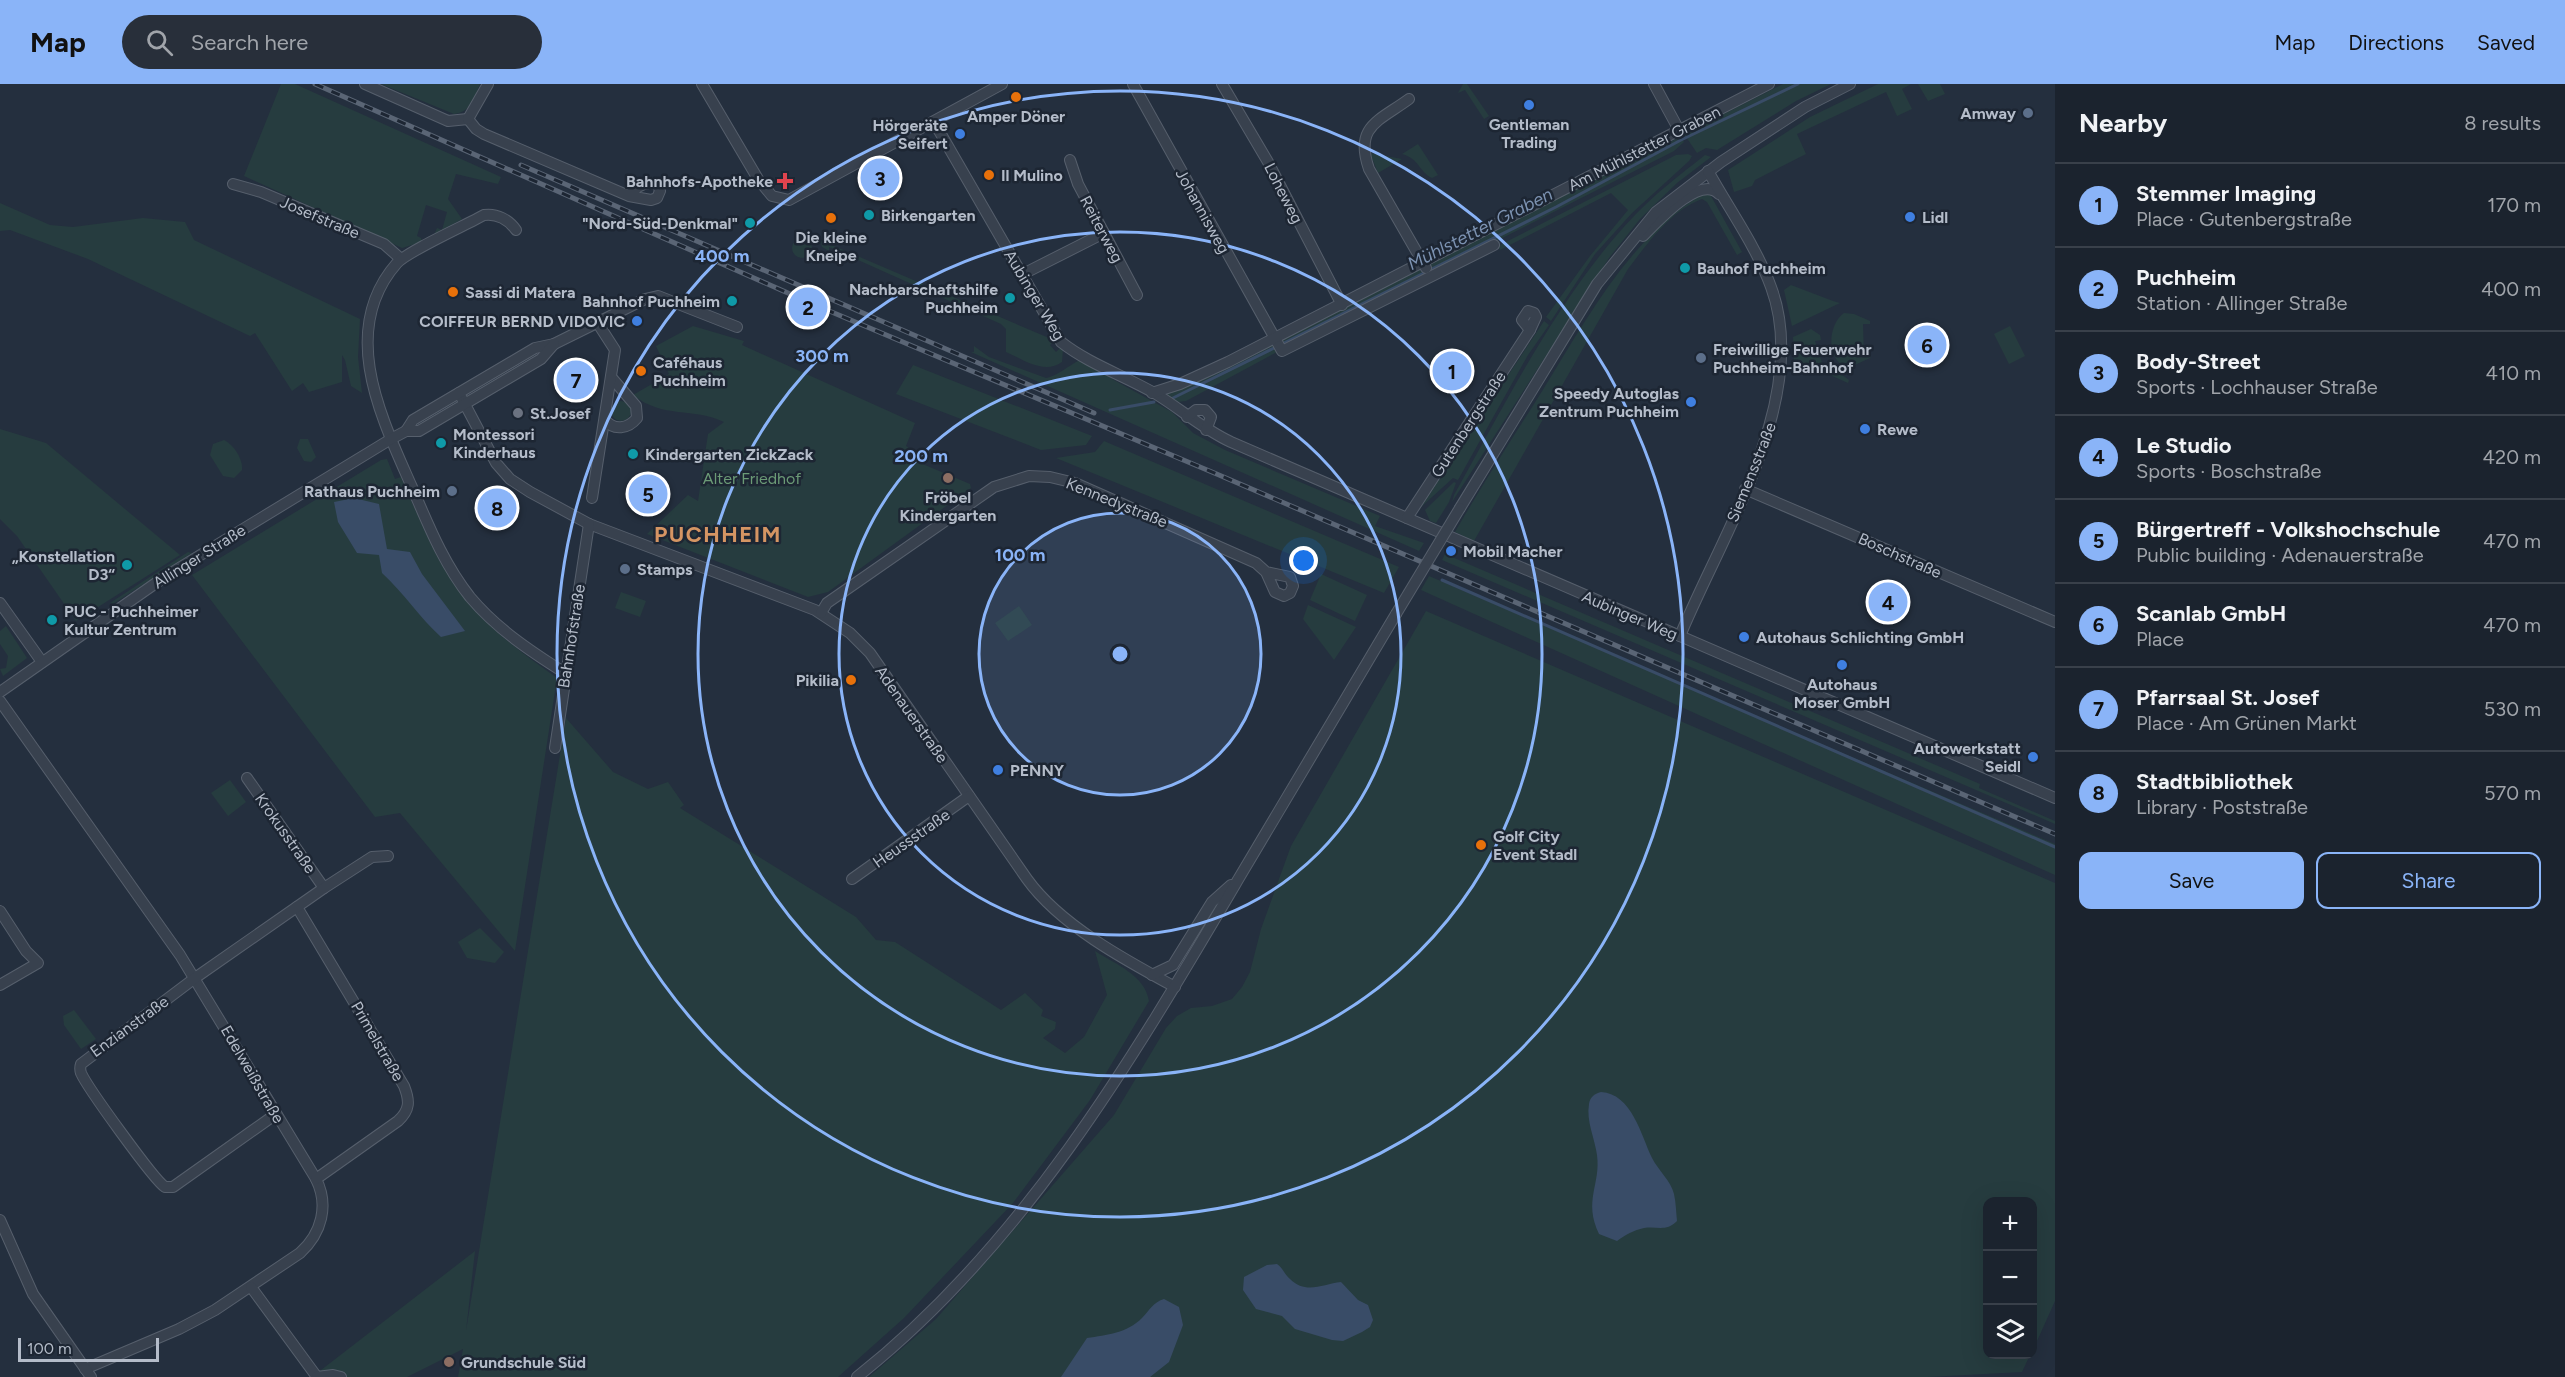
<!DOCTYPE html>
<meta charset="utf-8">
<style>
body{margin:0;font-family:Figtree,sans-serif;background:#282f3a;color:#f1f3f6}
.controls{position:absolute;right:18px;bottom:18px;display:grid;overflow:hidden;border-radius:12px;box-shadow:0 6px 24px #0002}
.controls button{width:54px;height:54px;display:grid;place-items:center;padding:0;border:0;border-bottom:2px solid #39404a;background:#1b232e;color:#f1f3f6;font:30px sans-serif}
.scale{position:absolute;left:18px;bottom:15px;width:141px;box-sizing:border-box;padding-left:6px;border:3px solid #b4bcc9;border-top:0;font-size:16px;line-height:21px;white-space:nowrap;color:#b4bcc9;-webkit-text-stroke:4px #1d2633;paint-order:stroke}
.you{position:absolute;left:1304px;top:477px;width:21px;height:21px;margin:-15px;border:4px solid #fff;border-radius:50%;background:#1a73e8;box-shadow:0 0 0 9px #1a73e833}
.badge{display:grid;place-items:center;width:39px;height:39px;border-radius:50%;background:#8ab4f8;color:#111;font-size:20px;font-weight:700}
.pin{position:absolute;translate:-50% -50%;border:3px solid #fff;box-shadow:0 2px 6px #0006}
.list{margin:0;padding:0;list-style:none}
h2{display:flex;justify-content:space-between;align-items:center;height:78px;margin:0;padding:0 24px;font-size:26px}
h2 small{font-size:20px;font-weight:400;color:#a0a4aa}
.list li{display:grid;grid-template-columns:39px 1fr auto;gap:18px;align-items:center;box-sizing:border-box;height:84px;padding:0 24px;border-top:2px solid #39404a}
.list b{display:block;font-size:22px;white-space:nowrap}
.list p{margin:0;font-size:20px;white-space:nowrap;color:#a0a4aa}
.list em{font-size:20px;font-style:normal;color:#a0a4aa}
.actions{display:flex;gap:12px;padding:18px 24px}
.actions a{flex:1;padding:14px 0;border:2px solid #8ab4f8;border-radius:12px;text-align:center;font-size:21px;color:#8ab4f8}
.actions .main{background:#8ab4f8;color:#111}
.icon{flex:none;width:33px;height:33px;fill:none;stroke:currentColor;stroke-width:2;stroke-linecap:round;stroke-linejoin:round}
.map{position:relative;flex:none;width:2055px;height:1293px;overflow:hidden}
header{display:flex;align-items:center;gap:36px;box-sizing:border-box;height:84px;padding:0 30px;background:#8ab4f8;color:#111}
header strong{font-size:28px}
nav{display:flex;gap:33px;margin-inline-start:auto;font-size:21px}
.search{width:420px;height:54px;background:#282f3a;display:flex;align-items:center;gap:15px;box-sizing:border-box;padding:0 21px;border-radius:33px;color:#a0a4aa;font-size:22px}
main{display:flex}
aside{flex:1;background:#1b232e}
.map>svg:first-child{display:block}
</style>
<header>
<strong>Map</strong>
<div class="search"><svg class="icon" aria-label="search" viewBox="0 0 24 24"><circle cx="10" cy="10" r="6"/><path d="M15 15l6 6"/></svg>Search here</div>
<nav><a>Map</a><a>Directions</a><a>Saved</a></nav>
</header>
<main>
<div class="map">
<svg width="2055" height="1293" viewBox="0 0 2055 1293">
<rect width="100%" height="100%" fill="#242f3e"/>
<!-- green -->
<g fill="#263c3f">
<path d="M281 0H295L501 93 498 100 456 90 448 115 462 135 434 151 437 144 442 146 447 128 426 121 417 152 421 154 422 158 402 164 244 92Z"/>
<path d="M381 0H480C474 14 471 28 454 30Z"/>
<path d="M1463 0H1467L1489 32 1484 35 1465 6 1458 9Z"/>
<path d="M1783 0H1831L1796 17 1717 66 1706 64 1697 69 1684 50Z"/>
<path d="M1878 0H1911L1902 5 1912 25 1897 32 1886 8 1797 50 1806 70 1755 96 1752 102 1734 108 1728 86 1810 33Z"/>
<path d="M1918 0H1940L1945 10 1928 17Z"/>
<path d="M1680 53 1684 58 1674 67 1433 189 1428 180Z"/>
<path d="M1418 60 1438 91 1432 94C1418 87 1420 75 1402 70Z"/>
<path d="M1370 69 1402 75 1378 89Z"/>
<path d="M1688 70 1692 72 1689 77 1632 129 1595 170 1551 237 1546 233 1590 172 1628 126 1611 109 1500 166 1498 162 1676 71Z"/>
<path d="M1705 71 1711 73 1677 99 1640 135 1609 174 1452 418 1454 411C1506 318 1561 208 1635 131 1656 109 1681 90 1705 71Z"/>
<path d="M1704 109 1711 112 1742 168 1737 171 1707 118 1702 115C1671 126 1647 160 1628 185L1474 457 1455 448C1483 399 1514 352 1544 304 1588 233 1630 153 1704 109Z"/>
<path d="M0 119 50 141 73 143 143 134 185 138 194 156 360 235 358 273 362 309 351 302 345 276 342 271V298L309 308 303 299 292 307 255 249 250 252 88 175 10 146 0 147Z"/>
<circle cx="802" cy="164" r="10"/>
<path d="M820 156 1049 254 1054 257 1050 261 1056 268 1061 263 1063 266 1062 278C1044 291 1023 275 1006 268V245L1001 240 829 163V167L822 163Z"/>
<path d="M1419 184 1424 193 1286 263 1281 254Z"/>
<path d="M1791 201 1833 217 1840 219 1792 242 1784 206Z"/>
<path d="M1844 229 1854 230 1870 237V240H1863L1864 272H1871L1870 274 1848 284C1826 277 1827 241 1844 229Z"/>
<path d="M1544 237 1549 241 1528 271 1458 396 1453 394 1421 423Z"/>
<path d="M693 242 744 257 742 261 915 339 906 362 909 364 906 373 970 400 971 404 828 508 808 513 647 450 688 411 698 417 708 350 724 338C693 323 663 335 633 311L669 290 656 262Z"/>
<path d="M2010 242 2025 272 2009 280 1994 250Z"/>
<path d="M1811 245 1820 251 1821 256 1815 257 1824 285 1831 283 1849 296 1848 299 1801 278 1798 285 1794 282 1793 253Z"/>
<path d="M1272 259 1277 268 1186 317 1177 318 1164 308Z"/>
<path d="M974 262 989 273 1046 294C1060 292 1077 274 1084 276 1093 278 1105 288 1113 293L1112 295 1172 328 1193 349 1225 366 1380 432 1375 442 1424 459 1419 467 971 268H974Z"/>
<path d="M913 281 1092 352 1086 361 1041 366 896 310Z"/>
<circle cx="621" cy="327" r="10"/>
<path d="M0 345 46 359 180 471 76 537 17 452 0 435Z"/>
<path d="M300 355H308L316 373 311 378 304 377 297 364Z"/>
<path d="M224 356C234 361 243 375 242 386L234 394 223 392 210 371 213 360Z"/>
<path d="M1104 357 1399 483 1384 509 1056 374 1095 368Z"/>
<path d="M387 375 395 395 401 393C420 435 436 480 466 516 491 547 524 570 557 594L515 867 400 729 375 733 192 491 381 376Z"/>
<path d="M1454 398 1456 399 1449 418 1436 439 1430 437 1425 426Z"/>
<path d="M188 468 192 469 113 520 110 519Z"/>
<path d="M1445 470 1980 700 1979 704 2055 737V740L1442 476Z"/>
<path d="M1321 490 1367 511 1355 537 1310 516Z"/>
<path d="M1429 492 2055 760V791L1421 506Z"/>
<path d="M621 508 646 517 640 533 615 524Z"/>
<path d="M1308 521 1356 543 1334 576 1303 535Z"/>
<path d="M1019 522 1032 541 1008 557 995 539Z"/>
<path d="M1426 527 2055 799V1217L2033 1266 2032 1118H1988V1270L2030 1271 2022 1288 1928 1293H869L936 1235 1114 1031 1166 944 1177 932 1191 924 1212 922 1232 915 1242 903 1250 888 1261 845 1291 762Z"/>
<path d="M6 542 27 574 3 592 0 585 6 584 8 572 0 560V547Z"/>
<path d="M566 634 613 688 648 705 668 698 684 721 680 724 856 833 876 856 895 858 1001 926 1025 909 1043 926 1041 932 1056 938 1055 945 1043 954 1065 969 1084 953 1107 911 1095 867C1115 880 1145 891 1149 917L1090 1016 1013 1119 904 1234 838 1293H458L463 1265 407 1293H312L475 1167 466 1247Z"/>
<path d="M230 696 246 718 228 732 211 709Z"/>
<path d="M480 844 504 868 495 879 467 874 458 858Z"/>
<path d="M74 926 96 955 81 965 64 941 63 932Z"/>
</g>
<!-- water -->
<g fill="#394c67">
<path d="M354 414 379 420 387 465 410 468 422 490 465 547 441 553C419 533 404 509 382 489L379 471 357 469 338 438 334 418Z"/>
<path d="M1601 1008C1632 1010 1641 1051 1652 1074 1658 1086 1671 1097 1674 1110 1676 1119 1676 1128 1677 1137 1666 1148 1658 1142 1644 1144 1634 1146 1625 1151 1617 1157L1599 1150C1583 1116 1601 1101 1597 1071 1595 1055 1586 1037 1589 1020 1590 1013 1594 1010 1601 1008Z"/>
<path d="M1277 1180C1283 1184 1284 1190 1290 1195 1306 1211 1323 1200 1341 1198L1358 1216 1368 1221 1373 1236 1370 1243 1362 1248 1343 1257 1332 1256 1295 1245 1282 1232 1256 1225 1243 1206 1244 1193 1267 1181Z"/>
<path d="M1164 1215 1179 1223 1183 1241 1169 1278 1150 1293H1061L1087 1254C1107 1251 1127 1249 1142 1234 1151 1225 1152 1219 1164 1215Z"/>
</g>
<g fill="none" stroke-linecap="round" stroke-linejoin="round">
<!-- stream -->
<g stroke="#394c67" stroke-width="3">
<path d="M1282 260 1556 123 1681 56 1798 0"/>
<path d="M1173 314 1276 263"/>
<path d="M1110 326 1154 318"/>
<path d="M1442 496 2055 763"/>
</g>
<defs>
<g id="minor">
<path d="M365 0 448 37 468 35"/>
<path d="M702 0 758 95 772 112 789 116 1002 0"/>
<path d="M1133 0 1282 267 1494 161"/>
<path d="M1222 0 1268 78 1342 221"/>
<path d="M1654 0 1679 46"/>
<path d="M1409 15C1379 37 1354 42 1369 85L1426 184"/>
<path d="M468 35 476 45 484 50 629 112 651 116 657 114 660 107 658 101C646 95 636 103 629 112"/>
<path d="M468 35 488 0"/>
<path d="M934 38 1061 258C1089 280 1125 292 1156 310 1182 326 1203 345 1231 358L2055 714"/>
<path d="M1070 76 1078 100 1137 211"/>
<path d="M233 100 261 108 384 160 401 175"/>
<path d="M516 146C509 136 497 129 484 131 466 141 408 167 397 179 338 246 381 333 411 401 428 440 443 479 470 513 497 545 530 567 565 589"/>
<path d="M1643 152C1657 138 1700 90 1719 110"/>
<path d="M1021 191 1104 149"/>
<path d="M1528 227 1534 229 1536 233 1530 246 1522 236Z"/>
<path d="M459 309 496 379 510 395 530 408 589 440 815 526 850 549 870 569 1027 795C1060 841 1125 876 1175 903"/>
<path d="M1152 309 1180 300 1228 278 1769 0"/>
<path d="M1187 333 1196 326H1205L1211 333 1206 346"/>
<path d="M605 336C614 347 628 345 637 334L636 322 611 293"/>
<path d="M406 347 413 336 535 264 554 260 645 215 658 212 737 243"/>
<path d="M1745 405 2055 538"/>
<path d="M592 414 615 266 597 238"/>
<path d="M1460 424 1597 200 1656 128 1721 78 1805 23 1850 0"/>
<path d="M1407 434 1530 246"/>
<path d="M0 519 42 578"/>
<path d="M821 529 827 519 994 403 1029 392 1050 393 1075 399 1256 479 1266 488 1275 508 1284 512 1290 509 1293 502 1290 493 1266 488"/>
<path d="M1680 552C1721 452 1812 313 1771 203 1756 162 1729 125 1708 87"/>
<path d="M0 608 166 492 391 355 406 347H419L541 275 554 260"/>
<path d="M0 617 180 871 316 1095C329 1121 322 1149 300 1169L215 1226 179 1245 85 1285"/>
<path d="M555 664 589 440"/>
<path d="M247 694 324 804"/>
<path d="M852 795 969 712"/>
<path d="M297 823 404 1002C410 1017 410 1026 398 1037L316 1095"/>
<path d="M0 827 26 867 38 879 0 901"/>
<path d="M1152 891 1173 881 1212 818 1231 801"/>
<path d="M276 1030 173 1103H165C154 1096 87 1003 81 989 80 986 80 983 81 980L195 894 324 804 372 773 388 772"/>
<path d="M0 1136 33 1210 91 1293"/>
<path d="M251 1203 317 1293"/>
<path d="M317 1293 333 1291 341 1293"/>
<path d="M857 1293C1024 1161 1133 974 1239 794 1291 706 1344 618 1396 530"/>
</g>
</defs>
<!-- minor casing -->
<use href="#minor" stroke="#565f6c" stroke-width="12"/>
<!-- minor -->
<use href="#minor" stroke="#38414e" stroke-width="10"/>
<defs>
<g id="rail">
<path d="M315 0 815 221 1219 391 2055 750"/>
<path d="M521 81 1094 329"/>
</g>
</defs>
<!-- rail casing -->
<use href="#rail" stroke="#5a6575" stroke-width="5"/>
<!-- rail -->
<use href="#rail" stroke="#1d2633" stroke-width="3" stroke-dasharray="9" stroke-linecap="butt"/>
<defs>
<path id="minor-bridge" d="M1396 530 1460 424"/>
</defs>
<!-- minor-bridge casing -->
<use href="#minor-bridge" stroke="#565f6c" stroke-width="12" stroke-linecap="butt"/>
<!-- minor-bridge -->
<use href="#minor-bridge" stroke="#38414e" stroke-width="10"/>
</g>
<!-- distance rings -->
<circle cx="1120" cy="570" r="141" fill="#8ab4f8" fill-opacity=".12"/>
<g fill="none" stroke="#8ab4f8" stroke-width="3">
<circle cx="1120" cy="570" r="141"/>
<circle cx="1120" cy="570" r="281"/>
<circle cx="1120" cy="570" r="422"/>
<circle cx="1120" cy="570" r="563"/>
</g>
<!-- markers -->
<g fill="#e8710a" stroke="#1d2633" stroke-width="2">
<circle cx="1016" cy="13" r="6"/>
<circle cx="989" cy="91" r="6"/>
<circle cx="831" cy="134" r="6"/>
<circle cx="453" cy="208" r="6"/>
<circle cx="641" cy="287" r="6"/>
<circle cx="851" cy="596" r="6"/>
<circle cx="1481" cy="761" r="6"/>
</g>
<g fill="#3f7fe0" stroke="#1d2633" stroke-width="2">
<circle cx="1529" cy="21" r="6"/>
<circle cx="960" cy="50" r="6"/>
<circle cx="1910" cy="133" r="6"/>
<circle cx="637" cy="237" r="6"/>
<circle cx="1691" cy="318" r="6"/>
<circle cx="1865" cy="345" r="6"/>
<circle cx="1451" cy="467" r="6"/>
<circle cx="1744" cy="553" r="6"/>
<circle cx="1842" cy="581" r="6"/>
<circle cx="2033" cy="673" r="6"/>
<circle cx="998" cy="686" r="6"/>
</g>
<g fill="#5c6f8a" stroke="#1d2633" stroke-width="2">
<circle cx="2028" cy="29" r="6"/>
<circle cx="1701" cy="274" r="6"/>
<circle cx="452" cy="407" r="6"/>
<circle cx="625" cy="485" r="6"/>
</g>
<path fill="#e0444e" stroke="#1d2633" stroke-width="2" d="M782 88h6v6h6v6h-6v6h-6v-6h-6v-6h6z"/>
<g fill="#0f9aa8" stroke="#1d2633" stroke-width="2">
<circle cx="869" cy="131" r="6"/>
<circle cx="750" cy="139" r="6"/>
<circle cx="1685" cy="184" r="6"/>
<circle cx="1010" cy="214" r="6"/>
<circle cx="732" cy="217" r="6"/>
<circle cx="441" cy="359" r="6"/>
<circle cx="633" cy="370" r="6"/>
<circle cx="127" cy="481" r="6"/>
<circle cx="52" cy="536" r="6"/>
</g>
<circle fill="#6b7280" stroke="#1d2633" stroke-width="2" cx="518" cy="329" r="6"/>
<g fill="#8d6e63" stroke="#1d2633" stroke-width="2">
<circle cx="948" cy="394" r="6"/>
<circle cx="449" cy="1278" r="6"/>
</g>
<g text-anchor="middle" stroke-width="5" stroke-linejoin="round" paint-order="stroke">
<!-- poi labels -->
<g font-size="16" font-weight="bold" fill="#b4bcc9" stroke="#1d2633" text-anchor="start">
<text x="2016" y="35" text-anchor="end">Amway</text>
<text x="1016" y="38" text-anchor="middle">Amper Döner</text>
<text x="1529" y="46" text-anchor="middle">Gentleman<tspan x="1529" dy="18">Trading</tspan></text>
<text x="948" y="47" text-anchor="end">Hörgeräte<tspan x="948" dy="18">Seifert</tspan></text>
<text x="1001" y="97">Il Mulino</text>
<text x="773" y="103" text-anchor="end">Bahnhofs-Apotheke</text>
<text x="881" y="137">Birkengarten</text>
<text x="1922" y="139">Lidl</text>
<text x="738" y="145" text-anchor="end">"Nord-Süd-Denkmal"</text>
<text x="831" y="159" text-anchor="middle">Die kleine<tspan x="831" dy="18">Kneipe</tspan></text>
<text x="1697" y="190">Bauhof Puchheim</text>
<text x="998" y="211" text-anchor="end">Nachbarschaftshilfe<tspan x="998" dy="18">Puchheim</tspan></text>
<text x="465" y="214">Sassi di Matera</text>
<text x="720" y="223" text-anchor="end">Bahnhof Puchheim</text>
<text x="625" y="243" text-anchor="end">COIFFEUR BERND VIDOVIC</text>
<text x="1713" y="271">Freiwillige Feuerwehr<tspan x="1713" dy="18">Puchheim-Bahnhof</tspan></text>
<text x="653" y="284">Caféhaus<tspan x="653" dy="18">Puchheim</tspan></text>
<text x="1679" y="315" text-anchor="end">Speedy Autoglas<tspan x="1679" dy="18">Zentrum Puchheim</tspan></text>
<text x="530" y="335">St.Josef</text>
<text x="1877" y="351">Rewe</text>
<text x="453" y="356">Montessori<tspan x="453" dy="18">Kinderhaus</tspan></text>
<text x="645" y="376">Kindergarten ZickZack</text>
<text x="440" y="413" text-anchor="end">Rathaus Puchheim</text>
<text x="948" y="419" text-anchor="middle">Fröbel<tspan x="948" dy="18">Kindergarten</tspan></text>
<text x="1463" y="473">Mobil Macher</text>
<text x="115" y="478" text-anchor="end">„Konstellation<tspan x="115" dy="18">D3“</tspan></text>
<text x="637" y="491">Stamps</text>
<text x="64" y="533">PUC - Puchheimer<tspan x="64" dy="18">Kultur Zentrum</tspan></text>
<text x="1756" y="559">Autohaus Schlichting GmbH</text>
<text x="839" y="602" text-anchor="end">Pikilia</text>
<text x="1842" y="606" text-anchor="middle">Autohaus<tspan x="1842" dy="18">Moser GmbH</tspan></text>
<text x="2021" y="670" text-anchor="end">Autowerkstatt<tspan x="2021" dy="18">Seidl</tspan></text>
<text x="1010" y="692">PENNY</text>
<text x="1493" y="758">Golf City<tspan x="1493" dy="18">Event Stadl</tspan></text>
<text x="461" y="1284">Grundschule Süd</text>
</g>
<!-- street labels -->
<g font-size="16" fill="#b4bcc9" stroke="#1d2633">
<text transform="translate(1644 64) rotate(-27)" y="6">Am Mühlstetter Graben</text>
<text transform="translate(1284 109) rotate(63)" y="6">Loheweg</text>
<text transform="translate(1203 127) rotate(61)" y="6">Johannisweg</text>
<text transform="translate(320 133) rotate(23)" y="6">Josefstraße</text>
<text transform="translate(1102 145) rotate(62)" y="6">Reiterweg</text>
<text transform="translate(1035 211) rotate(59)" y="6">Aubinger Weg</text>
<text transform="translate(1468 340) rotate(-57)" y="6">Gutenbergstraße</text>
<text transform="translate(1751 388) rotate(-68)" y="6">Siemensstraße</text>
<text transform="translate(1117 418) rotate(22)" y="6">Kennedystraße</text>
<text transform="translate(1900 471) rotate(24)" y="6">Boschstraße</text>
<text transform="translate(199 472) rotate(-32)" y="6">Allinger Straße</text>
<text transform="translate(1630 531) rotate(23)" y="6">Aubinger Weg</text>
<text transform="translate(571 552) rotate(-81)" y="6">Bahnhofstraße</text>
<text transform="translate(912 630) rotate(55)" y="6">Adenauerstraße</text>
<text transform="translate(286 749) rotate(55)" y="6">Krokusstraße</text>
<text transform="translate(911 754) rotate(-35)" y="6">Heussstraße</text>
<text transform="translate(129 942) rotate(-36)" y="6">Enzianstraße</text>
<text transform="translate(378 957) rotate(60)" y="6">Primelstraße</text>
<text transform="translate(253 990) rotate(60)" y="6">Edelweißstraße</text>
</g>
<!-- park labels -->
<g font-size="16" fill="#6b9a76" stroke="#1d2633">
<text x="752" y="400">Alter Friedhof</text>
</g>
<!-- water labels -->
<g font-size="18" font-style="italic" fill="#7c92b1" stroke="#1d2633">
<text transform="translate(1480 145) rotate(-27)" y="6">Mühlstetter Graben</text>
</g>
<!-- district labels -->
<g font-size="22" font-weight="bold" letter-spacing="1.5" fill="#d59563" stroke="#1d2633">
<text x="718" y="458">PUCHHEIM</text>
</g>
</g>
<circle cx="1120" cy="570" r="9" fill="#8ab4f8" stroke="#1d2633" stroke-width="3"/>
<g font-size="18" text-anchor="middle" font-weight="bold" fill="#8ab4f8" stroke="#1d2633" stroke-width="5" stroke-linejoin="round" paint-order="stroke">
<text x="722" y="178">400 m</text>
<text x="822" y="278">300 m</text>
<text x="921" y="378">200 m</text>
<text x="1020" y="477">100 m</text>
</g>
</svg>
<div class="controls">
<button>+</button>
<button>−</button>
<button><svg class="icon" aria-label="layers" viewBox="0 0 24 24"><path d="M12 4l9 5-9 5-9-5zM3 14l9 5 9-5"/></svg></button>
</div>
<div class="scale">100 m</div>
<div class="you"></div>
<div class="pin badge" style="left:1452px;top:287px">1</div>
<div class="pin badge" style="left:808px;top:223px">2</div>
<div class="pin badge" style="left:880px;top:94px">3</div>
<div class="pin badge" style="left:1888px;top:518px">4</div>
<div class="pin badge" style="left:648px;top:410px">5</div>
<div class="pin badge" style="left:1927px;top:261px">6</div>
<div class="pin badge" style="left:576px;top:296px">7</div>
<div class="pin badge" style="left:497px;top:424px">8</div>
</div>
<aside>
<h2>Nearby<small>8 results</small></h2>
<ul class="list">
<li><span class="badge">1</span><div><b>Stemmer Imaging</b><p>Place · Gutenbergstraße</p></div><em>170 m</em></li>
<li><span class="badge">2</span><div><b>Puchheim</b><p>Station · Allinger Straße</p></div><em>400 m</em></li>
<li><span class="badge">3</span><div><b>Body-Street</b><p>Sports · Lochhauser Straße</p></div><em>410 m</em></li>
<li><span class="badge">4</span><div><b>Le Studio</b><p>Sports · Boschstraße</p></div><em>420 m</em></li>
<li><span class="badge">5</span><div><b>Bürgertreff - Volkshochschule</b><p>Public building · Adenauerstraße</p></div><em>470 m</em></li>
<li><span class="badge">6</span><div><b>Scanlab GmbH</b><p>Place</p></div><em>470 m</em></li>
<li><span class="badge">7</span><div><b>Pfarrsaal St. Josef</b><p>Place · Am Grünen Markt</p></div><em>530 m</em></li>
<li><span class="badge">8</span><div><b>Stadtbibliothek</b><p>Library · Poststraße</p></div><em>570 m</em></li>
</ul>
<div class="actions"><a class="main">Save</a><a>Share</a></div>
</aside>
</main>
